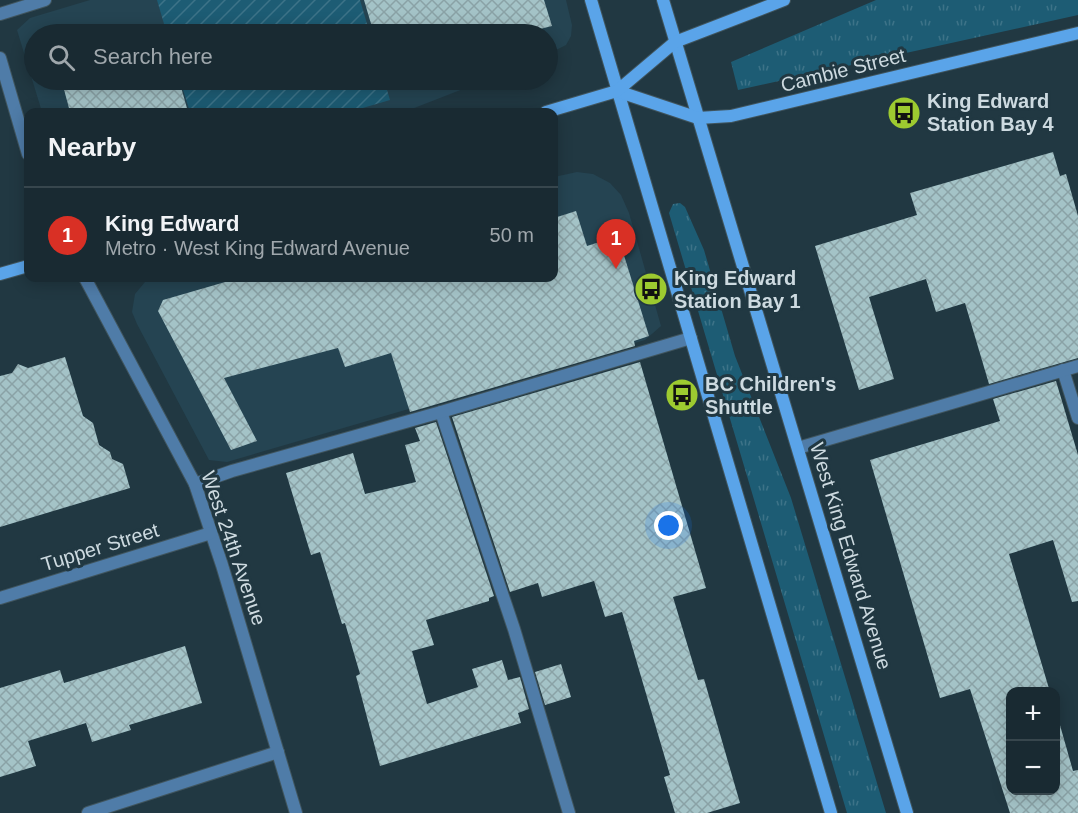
<!DOCTYPE html>
<meta charset="utf-8">
<style>
body{margin:0;font-family:Arial,sans-serif;background:#22323a;color:#f1f3f6}
.controls{position:absolute;right:18px;bottom:18px;display:grid;overflow:hidden;border-radius:12px;box-shadow:0 3px 15px #0003}
.controls button{width:54px;height:54px;display:grid;place-items:center;padding:0;border:0;border-bottom:2px solid #37464d;background:#192a32;color:#f1f3f6;font:30px sans-serif}
.you{position:absolute;left:669px;top:526px;width:21px;height:21px;margin:-15px;border:4px solid #fff;border-radius:50%;background:#1a73e8;box-shadow:0 0 0 9px #1a73e833}
.badge{display:grid;place-items:center;width:39px;height:39px;border-radius:50%;background:#d93025;color:#fff;font-size:20px;font-weight:700}
.pin{position:absolute;translate:-50% -50px;filter:drop-shadow(0 2px 3px #0008)}
.pin::after{content:'';position:absolute;top:32px;width:21px;height:18px;background:inherit;clip-path:polygon(0 0,100% 0,50% 100%)}
.list{margin:0;padding:0;list-style:none}
h2{display:flex;justify-content:space-between;align-items:center;height:78px;margin:0;padding:0 24px;font-size:26px}
h2 small{font-size:20px;font-weight:400;color:#9fa7ac}
.list li{display:grid;grid-template-columns:39px 1fr auto;gap:18px;align-items:center;box-sizing:border-box;height:96px;padding:0 24px;border-top:2px solid #37464d}
.list b{display:block;font-size:22px;white-space:nowrap}
.list p{margin:0;font-size:20px;white-space:nowrap;color:#9fa7ac}
.list em{font-size:20px;font-style:normal;color:#9fa7ac}
.icon{flex:none;width:33px;height:33px;fill:none;stroke:currentColor;stroke-width:2;stroke-linecap:round;stroke-linejoin:round}
.map{position:relative;flex:none;width:1078px;height:813px;overflow:hidden}
.search{position:absolute;background:#192a32;box-shadow:0 3px 15px #0003;left:24px;top:24px;width:534px;height:66px;display:flex;align-items:center;gap:15px;box-sizing:border-box;padding:0 21px;border-radius:33px;color:#9fa7ac;font-size:22px}
.panel{position:absolute;background:#192a32;box-shadow:0 3px 15px #0003;left:24px;top:108px;width:534px;height:174px;border-radius:12px}
.map>svg:first-child{display:block}
</style>
<div class="map">
<svg width="1078" height="813" viewBox="0 0 1078 813">
<defs>
<pattern id="grass-tufts" width="24" height="20" patternUnits="userSpaceOnUse" patternTransform="scale(1.5)"><rect width="24" height="20" fill="#1d5c74"/><path d="M3 7l-1-3M5 7V3M7 7l1-3M15 17l-1-3M17 17v-4M19 17l1-3" fill="none" stroke="#3d7388"/></pattern>
<pattern id="garden-furrows" width="10" height="10" patternUnits="userSpaceOnUse" patternTransform="scale(1.5)"><rect width="10" height="10" fill="#1d5c74"/><path d="M-1 1l2-2M0 10L10 0M9 11l2-2" fill="none" stroke="#3d7388"/></pattern>
<pattern id="building-cross-hatch" width="8" height="8" patternUnits="userSpaceOnUse" patternTransform="scale(1.5)"><rect width="8" height="8" fill="#a4c3c7"/><path d="M0 0l8 8M0 8l8-8" fill="none" stroke="#8aa2a6"/></pattern>
</defs>
<rect width="100%" height="100%" fill="#213842"/>
<!-- built -->
<g fill="#254452">
<path d="M90 0H566L572 25 571 36 566 45 548 54V34H34V80H486L404 112H42L17 30 30 18Z"/>
<path d="M577 172 593 174 610 183 621 195 629 213 661 326 645 340 227 462 209 460 137 324 132 312 135 294 145 282 160 278H554V177Z"/>
</g>
<!-- grass -->
<g fill="url(#grass-tufts)">
<path d="M876 0H1078V15L738 90 731 62Z"/>
<path d="M680 203 685 207 704 250 735 356 791 498 886 813H847L669 213 673 204Z"/>
</g>
<!-- garden -->
<g fill="url(#garden-furrows)">
<path d="M157 0H360L370 34H167Z"/>
<path d="M180 80H384L390 100 349 112H190Z"/>
</g>
<!-- building -->
<g fill="url(#building-cross-hatch)">
<path d="M364 0H544L552 26 540 29 542 34H374Z"/>
<path d="M70 80H179L188 112H70L62 82Z"/>
<path d="M1053 152 1060 176 1066 174 1078 216V358L989 384 965 303 936 312 926 279 869 297 894 379 859 390 815 246 917 215 910 193Z"/>
<path d="M576 211 587 246 618 236 649 336 634 341 635 346 410 412 391 353 345 367 338 348 224 378 257 441 231 450 158 311 163 300 239 278H554V218Z"/>
<path d="M65 357 83 416 93 423 99 445 110 452 112 459 123 464 130 488 0 527V376L12 373 18 364 28 368Z"/>
<path d="M640 362 706 588 673 597 698 680 704 679 740 803 707 813H675L664 777 670 775 622 612 605 617 594 581 542 597 538 583 510 592 452 417Z"/>
<path d="M1056 381 1078 455V601L1072 602 1053 540 1009 554 1050 692H1011V790H1056V711L1073 771 1078 770V813H1010L970 689 940 698 870 460 1000 421 993 399Z"/>
<path d="M436 422 494 596 489 598V601L426 620 434 645 412 651 427 704 478 687 472 669 502 660 508 680 520 677 529 709 518 713 521 723 380 766 356 676 360 674 345 623 342 624 320 552 311 555 286 473 353 453 365 494 416 482 405 445 420 441 415 428Z"/>
<path d="M185 646 202 703 129 725 131 730 92 742 86 723 28 741 36 766 0 777V688L60 670 64 683Z"/>
<path d="M561 664 571 697 545 705 535 672Z"/>
</g>
<g fill="none" stroke-linecap="round" stroke-linejoin="round">
<defs>
<g id="service">
<path d="M0 14 45 0"/>
<path d="M1063 370 1078 418"/>
<path d="M441 412 514 629 569 813"/>
<path d="M798 448 1078 366"/>
<path d="M195 484 232 471 441 412 691 338"/>
<path d="M88 813 278 752"/>
</g>
<g id="minor">
<path d="M0 58 28 154"/>
<path d="M85 278 195 484 222 565 296 813"/>
<path d="M0 598 211 533"/>
</g>
<g id="secondary">
<path d="M591 0 831 813"/>
<path d="M663 0 907 813"/>
<path d="M617 91 698 118 731 116 1078 33"/>
<path d="M546 112 617 91 675 42 784 0"/>
<path d="M0 274 28 266"/>
</g>
</defs>
<!-- service casing -->
<use href="#service" stroke="#40555e" stroke-width="14"/>
<!-- minor casing -->
<use href="#minor" stroke="#40555e" stroke-width="14"/>
<!-- secondary casing -->
<use href="#secondary" stroke="#40555e" stroke-width="14"/>
<!-- service -->
<use href="#service" stroke="#4f7ca8" stroke-width="12"/>
<!-- minor -->
<use href="#minor" stroke="#4f7ca8" stroke-width="12"/>
<!-- secondary -->
<use href="#secondary" stroke="#5aa4e9" stroke-width="12"/>
</g>
<!-- icons -->
<defs>
<symbol id="bus-disc" viewBox="-11 -11 22 22"><circle r="9.5" fill="#9dca30" stroke="#213842"/><path d="M-5-6H5V4H4V6H2V4H-2V6H-4V4H-5ZM-3.5-4V0h7V-4ZM-3.5 1.2v1.5H-2V1.2ZM2 1.2v1.5H3.5V1.2Z" fill="#111"/></symbol>
</defs>
<g fill-rule="evenodd">
<use href="#bus-disc" x="885" y="94" width="38" height="38"/>
<use href="#bus-disc" x="632" y="270" width="38" height="38"/>
<use href="#bus-disc" x="663" y="376" width="38" height="38"/>
</g>
<g text-anchor="middle" stroke-width="6" stroke-linejoin="round" paint-order="stroke">
<!-- street labels -->
<g font-size="20" fill="#cddae0" stroke="#213842">
<text transform="translate(843 70) rotate(-14)" y="7">Cambie Street</text>
<text transform="translate(100 547) rotate(-17)" y="7">Tupper Street</text>
<text transform="translate(234 548) rotate(71)" y="7">West 24th Avenue</text>
<text transform="translate(851 556) rotate(73)" y="7">West King Edward Avenue</text>
</g>
<!-- poi labels -->
<g font-size="20" font-weight="bold" fill="#cddae0" stroke="#213842" text-anchor="start">
<text x="927" y="108">King Edward<tspan x="927" dy="23">Station Bay 4</tspan></text>
<text x="674" y="285">King Edward<tspan x="674" dy="23">Station Bay 1</tspan></text>
<text x="705" y="391">BC Children's<tspan x="705" dy="23">Shuttle</tspan></text>
</g>
</g>
</svg>
<div class="controls">
<button>+</button>
<button>−</button>
</div>
<div class="you"></div>
<div class="pin badge" style="left:616px;top:269px">1</div>
<div class="search"><svg class="icon" aria-label="search" viewBox="0 0 24 24"><circle cx="10" cy="10" r="6"/><path d="M15 15l6 6"/></svg>Search here</div>
<section class="panel">
<h2>Nearby<small></small></h2>
<ul class="list">
<li><span class="badge">1</span><div><b>King Edward</b><p>Metro · West King Edward Avenue</p></div><em>50 m</em></li>
</ul>
</section>
</div>
